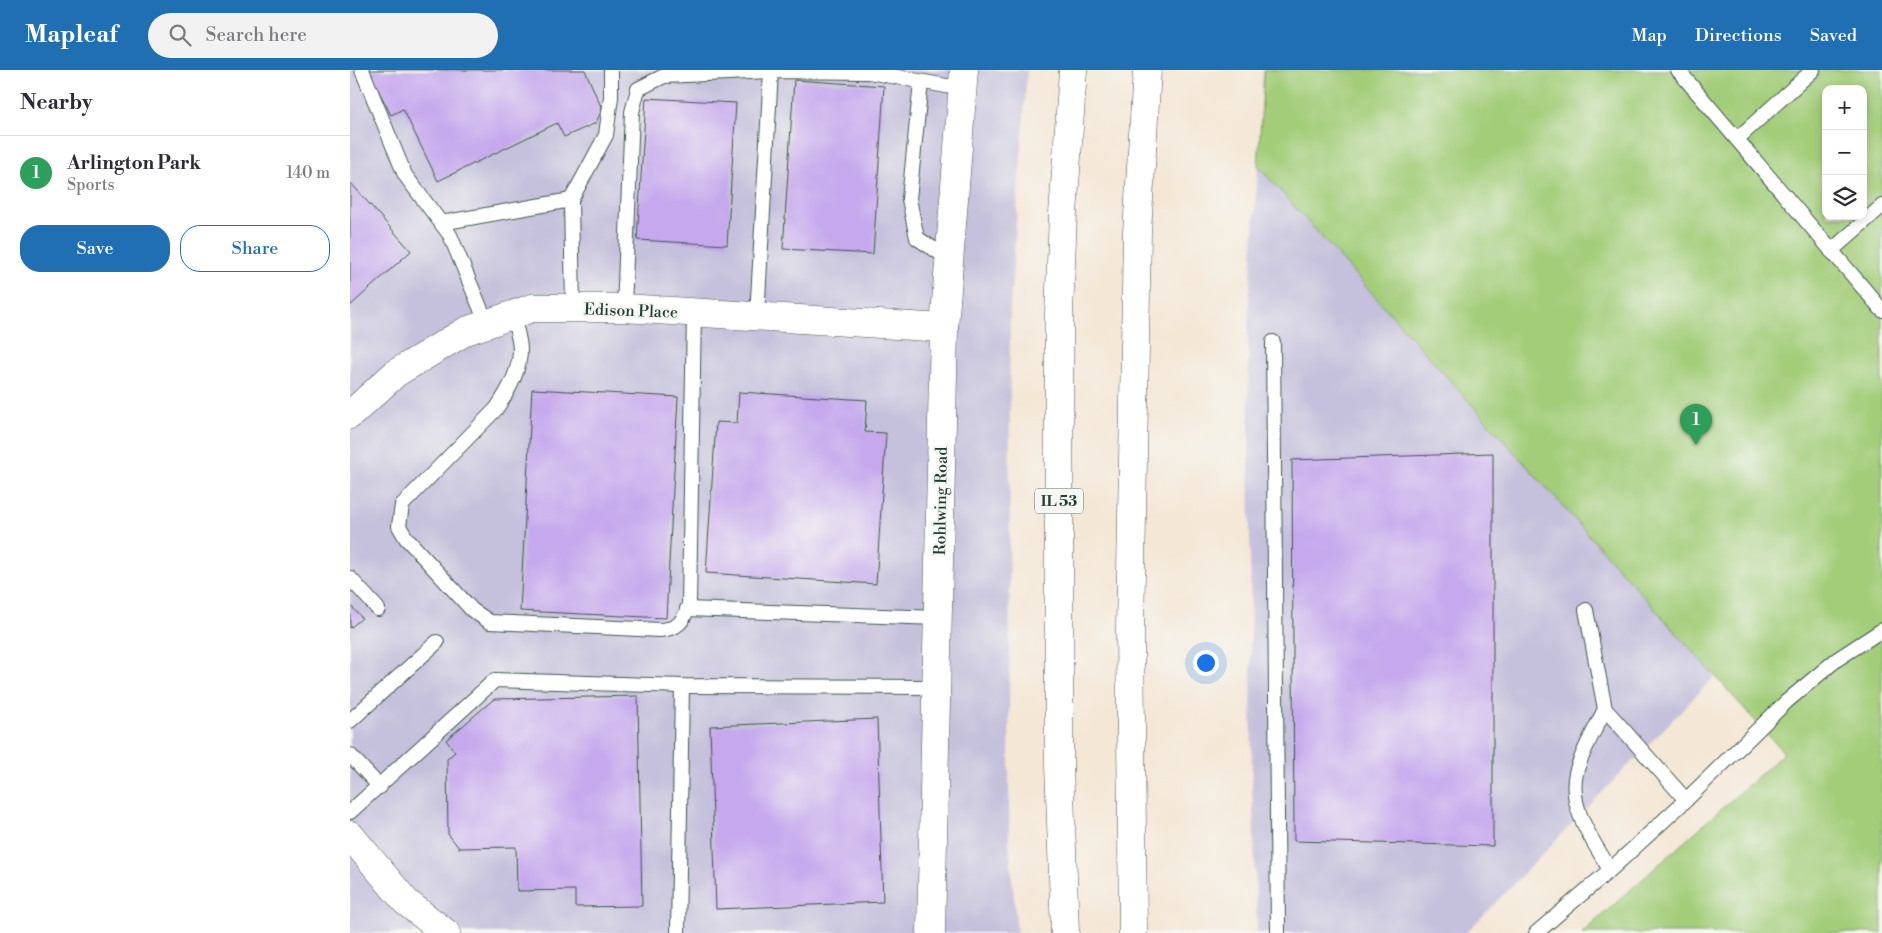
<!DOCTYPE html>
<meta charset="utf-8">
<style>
body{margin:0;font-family:"Libre Bodoni",serif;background:#f2f2f3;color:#2b2b33}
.controls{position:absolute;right:15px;top:15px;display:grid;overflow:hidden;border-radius:10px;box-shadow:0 2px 8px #0003}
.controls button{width:45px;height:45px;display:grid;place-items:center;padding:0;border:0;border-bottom:1px solid #e1e1e2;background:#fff;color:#2b2b33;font:25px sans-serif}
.you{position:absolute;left:855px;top:592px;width:18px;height:18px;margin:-12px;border:4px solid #fff;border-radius:50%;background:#1a73e8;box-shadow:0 0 0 8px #1a73e833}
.badge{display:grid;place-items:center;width:32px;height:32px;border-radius:50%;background:#1f6fb2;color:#fff;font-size:16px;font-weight:700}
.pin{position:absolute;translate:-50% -41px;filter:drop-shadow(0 1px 2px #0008)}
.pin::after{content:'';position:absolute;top:26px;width:18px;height:15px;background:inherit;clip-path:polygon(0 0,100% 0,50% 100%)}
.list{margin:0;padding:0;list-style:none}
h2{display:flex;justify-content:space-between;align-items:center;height:65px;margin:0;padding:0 20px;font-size:21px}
h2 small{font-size:16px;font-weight:400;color:#7c7c81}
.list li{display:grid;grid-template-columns:32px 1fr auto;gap:15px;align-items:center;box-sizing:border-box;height:75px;padding:0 20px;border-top:1px solid #e1e1e2}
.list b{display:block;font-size:19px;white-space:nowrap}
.list p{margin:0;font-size:16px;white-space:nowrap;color:#7c7c81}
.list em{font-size:16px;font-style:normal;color:#7c7c81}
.actions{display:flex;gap:10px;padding:15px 20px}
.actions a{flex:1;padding:11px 0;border:1px solid #1f6fb2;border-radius:20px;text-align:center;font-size:18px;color:#1f6fb2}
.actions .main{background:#1f6fb2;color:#fff}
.icon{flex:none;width:28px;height:28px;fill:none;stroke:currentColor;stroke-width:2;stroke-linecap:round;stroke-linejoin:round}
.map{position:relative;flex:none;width:1532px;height:863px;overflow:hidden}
header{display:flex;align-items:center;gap:30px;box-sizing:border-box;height:70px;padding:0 25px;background:#1f6fb2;color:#fff}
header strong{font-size:24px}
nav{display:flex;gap:28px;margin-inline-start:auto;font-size:18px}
.search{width:350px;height:45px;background:#f2f2f3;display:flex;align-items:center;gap:12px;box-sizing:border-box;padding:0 18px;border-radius:28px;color:#7c7c81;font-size:19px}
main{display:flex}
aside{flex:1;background:#fff}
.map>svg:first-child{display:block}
</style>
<header>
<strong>Mapleaf</strong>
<div class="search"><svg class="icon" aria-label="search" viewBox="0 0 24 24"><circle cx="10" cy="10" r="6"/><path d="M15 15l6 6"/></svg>Search here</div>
<nav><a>Map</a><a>Directions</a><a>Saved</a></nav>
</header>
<main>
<aside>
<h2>Nearby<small></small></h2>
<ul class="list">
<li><span class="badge" style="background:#2e9e5b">1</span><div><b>Arlington Park</b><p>Sports</p></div><em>140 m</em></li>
</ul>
<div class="actions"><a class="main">Save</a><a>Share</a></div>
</aside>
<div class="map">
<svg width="1532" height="863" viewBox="0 0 1532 863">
<rect width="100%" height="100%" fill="#f6f6f2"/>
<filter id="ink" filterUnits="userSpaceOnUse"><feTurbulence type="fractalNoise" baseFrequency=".02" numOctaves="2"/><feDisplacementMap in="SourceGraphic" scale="10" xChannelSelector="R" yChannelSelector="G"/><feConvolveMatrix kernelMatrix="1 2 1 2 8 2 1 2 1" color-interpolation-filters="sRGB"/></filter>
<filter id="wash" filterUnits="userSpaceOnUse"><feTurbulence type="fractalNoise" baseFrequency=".0096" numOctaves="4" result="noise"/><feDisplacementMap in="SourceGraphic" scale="20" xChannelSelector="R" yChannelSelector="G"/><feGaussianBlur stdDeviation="1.12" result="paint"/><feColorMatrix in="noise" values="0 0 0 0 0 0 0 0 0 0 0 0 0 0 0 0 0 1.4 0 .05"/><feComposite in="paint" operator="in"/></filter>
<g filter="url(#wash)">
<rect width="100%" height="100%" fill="#f4e7d6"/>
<!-- industrial -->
<g fill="#c5c0db">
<path d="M0 0H677L660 237 659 772 667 863H0Z"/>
<path d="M908 96 1366 605 1116 863H907L902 708 898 250Z"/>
</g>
<!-- green -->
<path fill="#a3cd79" stroke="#618556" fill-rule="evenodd" d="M914 0H1532V863H1232L1434 683 908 96ZM1476 19H1513V146H1476Z"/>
<g id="blocks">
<!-- building -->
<g fill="#c5a8ed">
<path d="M18 0H235L252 39 246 53 214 67 207 53 88 111 53 39 41 45Z"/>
<path d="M444 10 534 16 523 184 433 179Z"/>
<path d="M296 28 386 33 377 175 287 170Z"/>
<path d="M0 112 61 181 0 236Z"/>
<path d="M182 319 328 327 316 548 170 541Z"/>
<path d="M389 322 517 330 515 362 536 363 526 514 356 503 366 352 387 353Z"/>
<path d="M1143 383V776L944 771 942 390Z"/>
<path d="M0 535 12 548 0 558Z"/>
<path d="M288 626 292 836 225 837V820L167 821 166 777 109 778 98 764 97 689 105 682 96 670 144 629Z"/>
<path d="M527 649 533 832 366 839 360 656Z"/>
</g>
</g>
</g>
<g filter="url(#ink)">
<use href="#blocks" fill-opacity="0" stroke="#3f564c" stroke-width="1"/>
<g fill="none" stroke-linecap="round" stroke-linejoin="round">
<defs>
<g id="service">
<path d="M12 0 55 105 100 165 137 254"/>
<path d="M1328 0 1532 240"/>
<path d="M571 12 559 129 567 168 599 189"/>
<path d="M1387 69 1463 0"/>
<path d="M91 153 221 130"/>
<path d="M1481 181 1532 136"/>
<path d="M223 238 221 130 256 65 261 27V0"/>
<path d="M274 238 282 42 288 19 314 6 421 1 519 2 613 19"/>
<path d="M163 245C165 256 170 269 170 280 170 301 158 322 146 339L52 435 49 456 56 468 122 540 140 552 310 560C328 559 333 552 339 535L344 242"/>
<path d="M407 246 421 1"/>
<path d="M923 272 928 863"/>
<path d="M0 508 28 539"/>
<path d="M337 539 588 548"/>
<path d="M1236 540 1255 639 1336 730"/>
<path d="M1255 639C1246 658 1231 683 1226 703 1218 739 1243 770 1260 800"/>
<path d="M0 651 87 572"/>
<path d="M0 685 30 717"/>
<path d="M0 742 145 610 332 616 586 617"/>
<path d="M328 863 332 616"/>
<path d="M1186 863 1260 800 1336 730 1436 632 1486 590 1532 560"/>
</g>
<g id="minor">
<path d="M0 345 46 303 116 261 182 238H274L594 258"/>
<path d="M0 765 56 832 96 863"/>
</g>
<path id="secondary" d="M581 863 594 258 614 0"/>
<g id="motorway">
<path d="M715 863 709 695V244L713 144 723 0"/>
<path d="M783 863 780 560 787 162 797 0"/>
</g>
</defs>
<!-- service casing -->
<use href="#service" stroke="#3f564c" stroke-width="16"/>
<!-- minor casing -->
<use href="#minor" stroke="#3f564c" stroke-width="29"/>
<!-- secondary casing -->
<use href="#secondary" stroke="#3f564c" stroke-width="29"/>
<!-- motorway casing -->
<use href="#motorway" stroke="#3f564c" stroke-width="29"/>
<!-- service -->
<use href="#service" stroke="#fff" stroke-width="14"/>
<!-- minor -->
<use href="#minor" stroke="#fff" stroke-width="28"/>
<!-- secondary -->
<use href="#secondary" stroke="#fff" stroke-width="28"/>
<!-- motorway -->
<use href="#motorway" stroke="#fff" stroke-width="28"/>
</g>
</g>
<g text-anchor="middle" stroke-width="4.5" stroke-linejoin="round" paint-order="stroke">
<!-- shield labels -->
<rect fill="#f6f6f2" stroke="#60746d" stroke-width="1" x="685" y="418.5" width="48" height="25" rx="4"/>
<g font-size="15" font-weight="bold" fill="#1f3d34">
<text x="709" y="436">IL 53</text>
</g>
<!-- street labels -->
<g font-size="16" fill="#1f3d34" stroke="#f6f6f2">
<text transform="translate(281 240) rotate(2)" y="6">Edison Place</text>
<text transform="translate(590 431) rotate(-89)" y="6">Rohlwing Road</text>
</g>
</g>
</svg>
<div class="controls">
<button>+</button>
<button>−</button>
<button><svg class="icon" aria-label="layers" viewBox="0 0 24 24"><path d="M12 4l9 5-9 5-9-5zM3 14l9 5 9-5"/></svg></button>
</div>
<div class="you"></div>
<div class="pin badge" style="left:1346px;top:375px;background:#2e9e5b">1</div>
</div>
</main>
